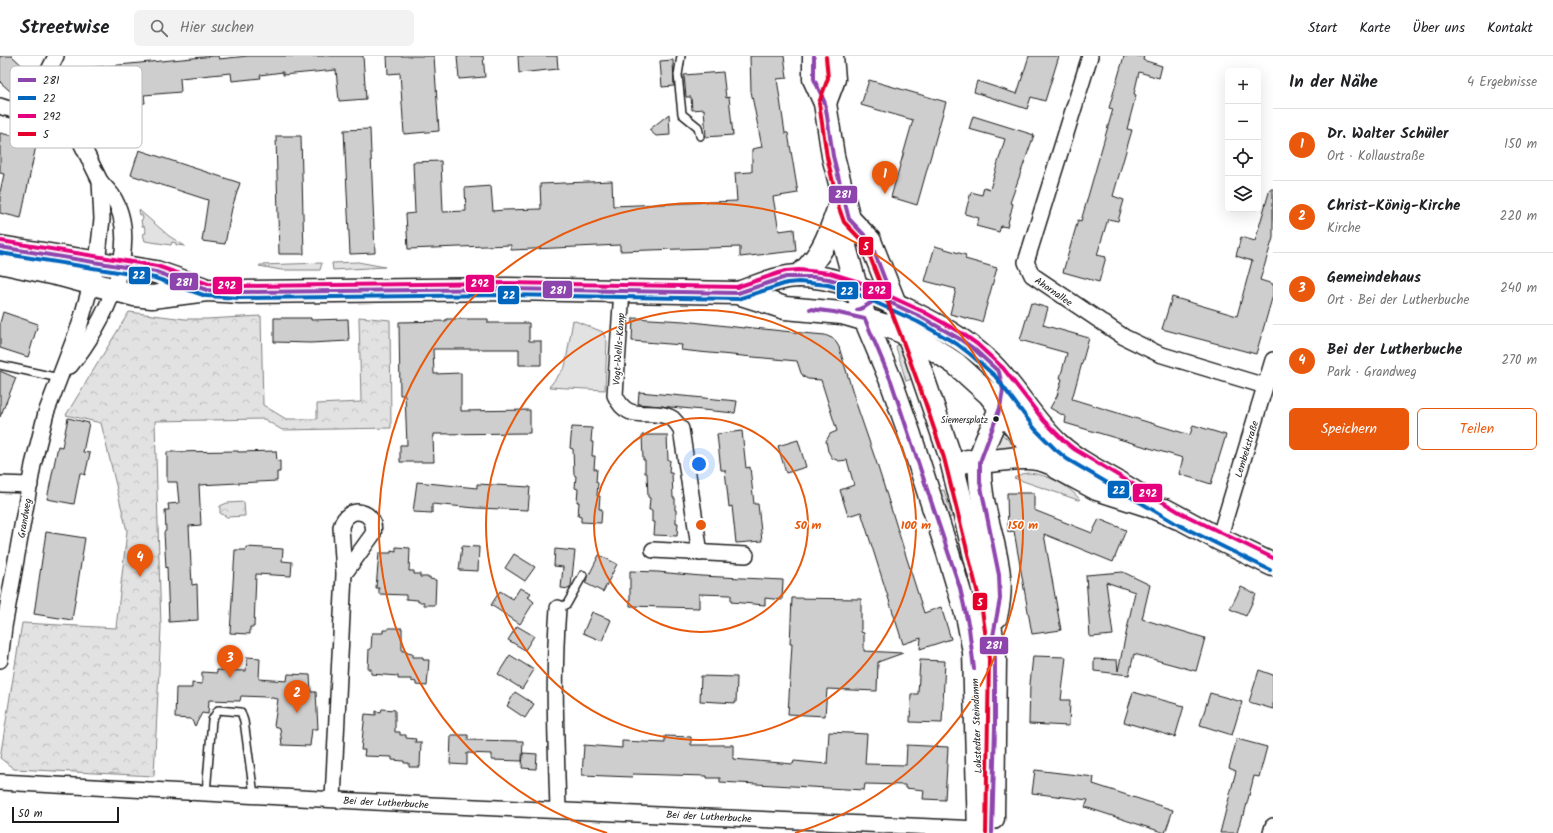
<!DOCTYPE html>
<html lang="de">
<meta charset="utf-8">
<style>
body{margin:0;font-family:Kalam,sans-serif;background:#f2f2f2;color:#202124}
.controls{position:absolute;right:12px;top:12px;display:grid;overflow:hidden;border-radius:6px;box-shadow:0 4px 16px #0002}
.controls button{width:36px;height:36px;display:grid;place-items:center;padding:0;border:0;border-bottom:1px solid #e0e0e0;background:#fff;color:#202124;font:20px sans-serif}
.scale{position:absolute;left:12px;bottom:10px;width:107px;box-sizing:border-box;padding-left:4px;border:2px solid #1c1c1c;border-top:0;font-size:11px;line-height:14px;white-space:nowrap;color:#1c1c1c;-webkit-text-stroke:3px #fff;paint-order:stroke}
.you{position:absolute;left:699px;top:408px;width:14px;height:14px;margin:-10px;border:3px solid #fff;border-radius:50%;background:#1a73e8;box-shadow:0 0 0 6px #1a73e833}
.badge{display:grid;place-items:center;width:26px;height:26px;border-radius:50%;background:#ea580c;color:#fff;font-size:13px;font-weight:700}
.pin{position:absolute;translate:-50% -33px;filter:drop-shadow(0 1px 2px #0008)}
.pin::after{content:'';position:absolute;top:21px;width:14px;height:12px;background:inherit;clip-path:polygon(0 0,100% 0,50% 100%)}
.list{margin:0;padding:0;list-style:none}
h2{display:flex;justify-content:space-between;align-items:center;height:52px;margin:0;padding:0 16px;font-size:17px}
h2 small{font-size:13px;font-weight:400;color:#757577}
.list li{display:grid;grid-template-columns:26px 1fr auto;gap:12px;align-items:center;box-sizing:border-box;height:72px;padding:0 16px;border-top:1px solid #e0e0e0}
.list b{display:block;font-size:15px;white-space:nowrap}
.list p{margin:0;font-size:13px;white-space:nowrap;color:#757577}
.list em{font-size:13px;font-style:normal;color:#757577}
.actions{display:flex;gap:8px;padding:12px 16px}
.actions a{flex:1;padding:9px 0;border:1px solid #ea580c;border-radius:6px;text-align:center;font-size:14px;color:#ea580c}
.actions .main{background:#ea580c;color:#fff}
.icon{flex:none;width:22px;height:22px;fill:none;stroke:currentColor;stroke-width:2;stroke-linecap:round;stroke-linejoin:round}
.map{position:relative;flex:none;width:1273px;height:777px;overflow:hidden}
header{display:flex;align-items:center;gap:24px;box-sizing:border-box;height:56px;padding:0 20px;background:#fff;border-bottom:1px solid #e0e0e0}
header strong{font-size:19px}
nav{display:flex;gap:22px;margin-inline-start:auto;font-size:14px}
.search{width:280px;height:36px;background:#f2f2f2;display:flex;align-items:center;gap:10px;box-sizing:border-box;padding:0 14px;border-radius:6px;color:#757577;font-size:15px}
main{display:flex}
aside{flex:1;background:#fff}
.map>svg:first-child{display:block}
</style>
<header>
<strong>Streetwise</strong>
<div class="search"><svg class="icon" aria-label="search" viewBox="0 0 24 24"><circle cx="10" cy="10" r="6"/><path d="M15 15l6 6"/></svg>Hier suchen</div>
<nav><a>Start</a><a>Karte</a><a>Über uns</a><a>Kontakt</a></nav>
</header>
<main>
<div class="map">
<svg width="1273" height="777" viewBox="0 0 1273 777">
<defs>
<pattern id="park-crowns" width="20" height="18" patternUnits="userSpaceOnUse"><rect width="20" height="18" fill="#e2e2e2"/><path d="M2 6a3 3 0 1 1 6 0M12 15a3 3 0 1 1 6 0" fill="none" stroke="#c1c1c1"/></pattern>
</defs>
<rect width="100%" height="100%" fill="#fff"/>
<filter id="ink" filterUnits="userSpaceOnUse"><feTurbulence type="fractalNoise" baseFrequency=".025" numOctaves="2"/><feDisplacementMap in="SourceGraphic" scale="8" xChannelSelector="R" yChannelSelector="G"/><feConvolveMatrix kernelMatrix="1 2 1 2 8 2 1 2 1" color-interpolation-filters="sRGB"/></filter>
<g filter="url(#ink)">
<!-- green -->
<g fill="#e2e2e2" stroke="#7f7f7f">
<path d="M139 154 169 180 185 190 176 189V187L172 186 171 189 145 185 143 178 146 177 144 170H142L141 164 143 163 142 159H140Z"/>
<path d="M358 206 385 211 333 214 332 207Z"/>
<path d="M322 207 320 214H281L259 210 260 209Z"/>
<path d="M573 264 603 276 607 286 605 334 549 331 565 311Z"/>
<path d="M897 289 900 290 912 323 906 325 896 291Z"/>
<path d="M1001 377 1017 393 995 394Z"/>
<path d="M1028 417C1047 418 1069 429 1080 444H1078L1014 422 1021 418Z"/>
<path d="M944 434 952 461 949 462 939 435Z"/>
</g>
<!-- park -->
<g fill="url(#park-crowns)" stroke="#7f7f7f">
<path d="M129 256 185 263H207L261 260 263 349 286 363H317V348L361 346 359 261 390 264 391 372 282 374 264 363 155 365 161 572 154 720 14 713 0 702 22 567 116 572 127 475 101 367 66 359Z"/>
<path d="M244 446 245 460 227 461 220 457V450L227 447Z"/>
</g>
<!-- building -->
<g fill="#cecece" stroke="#1c1c1c">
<path d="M0 0H12L29 16 10 35 0 26Z"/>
<path d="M214 0H218L219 3 248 0H363L366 43 339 45 336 14 283 19V16L260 19 261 22 232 25 231 17 180 22 181 36 144 39 145 47 134 48 136 72 112 79 110 67H106L105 56H101L99 44 95 45V43H91L87 12Z"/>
<path d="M387 0H434L439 75 404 78 400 17 388 18Z"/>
<path d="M457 0H483L485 21 459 23Z"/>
<path d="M518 0H557L558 13 519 17Z"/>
<path d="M750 0H784L787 22 777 23 785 77H788L798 137 773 141 779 175 794 173 796 195 740 201V191L620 195V189L511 194V189L408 193 406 158 415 157 413 106 441 105 443 156 466 155 465 132 491 130 493 155 504 154 541 153 540 128 612 125 613 150 737 145 735 117 752 116V93L762 91 751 35Z"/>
<path d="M1029 0H1059L1045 45 1031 41 1027 53 974 36 977 25 1017 38Z"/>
<path d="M1124 0H1144L1143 4 1162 10 1159 22 1139 16 1134 38 1136 39 1127 73 1132 74 1113 140 1124 144 1118 165 1108 163 1097 199 1106 201 1099 226 1063 216 1078 164 1081 165 1113 53 1109 52Z"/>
<path d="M673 4 674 30 662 31 660 5Z"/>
<path d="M723 16 726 42 729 41 733 79 706 81 704 53 692 54 691 41H686L684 19Z"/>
<path d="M869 24 946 46 917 149 891 141 913 64 861 49Z"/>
<path d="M669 58 670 79 656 80 649 74Z"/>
<path d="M973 60 1034 79 1010 147 1013 148 1007 171 1001 170 999 176 976 170 979 162 965 158 971 136 982 139 984 131 990 133 1005 83 969 73Z"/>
<path d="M370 73 375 197 350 198 344 74Z"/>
<path d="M0 77 37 85 21 162 0 157V136L4 118 0 117Z"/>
<path d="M276 80H301L304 198H279Z"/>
<path d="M139 94 240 127 232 152 225 188 202 185 208 144 131 119Z"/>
<path d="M1270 133H1273V182L1260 224 1273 228V239L1256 298 1162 273 1172 241 1237 260 1252 205 1236 200 1241 181 1255 185Z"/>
<path d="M935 190 966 199 965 203 997 212 982 266 950 258 956 233 925 225Z"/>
<path d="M1031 247 1048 252 1043 269 1089 282 1072 343 1190 379 1193 369 1226 379 1211 428 1179 418 1183 402 1065 367 1066 361 1050 352 1057 340 1062 323 1060 322 1067 297 1020 284Z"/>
<path d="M3 256 38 268 28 301 0 292V267Z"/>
<path d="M274 262H311V264L348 263 349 285 310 287 274 286Z"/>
<path d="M633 262 684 265 744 272V271L802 277 825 279 834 283 839 291 857 350 877 408 924 557 941 551 951 583 920 593 921 582 903 588 861 456 848 460 840 434 854 429 847 404 839 405 832 402 828 395 826 385 830 378 837 375 821 324 808 323 804 321 801 317 797 305 699 296 681 294 682 289 632 285Z"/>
<path d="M446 263H488V267H529V285H541V309H519V293H433L434 318 461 317V355L530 354V377L434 378V381H433L434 406H400V389H407L405 339H400L399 266 446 265Z"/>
<path d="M0 315 16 322 0 361Z"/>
<path d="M639 336 737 345 735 357 638 348Z"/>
<path d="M68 362 89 367 83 396 90 397 85 419 80 417 74 448 47 443 58 390 62 391Z"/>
<path d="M572 371 592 372 591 386H593L592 400H595L594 413H597L596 426 598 427 597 440H600L599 453H602L601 467 581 466V461L578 460 579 446H577L578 433 575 432 576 420 574 419 573 393 570 392Z"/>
<path d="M742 375 746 412 750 411 754 448H758L762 485 736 487 732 450 729 451 725 414H721L717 378Z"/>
<path d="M642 379H667L668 404H670L669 417H672L673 442H675V454H676V467H678L677 480 654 479 655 466H652V454H649L650 442 648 441 647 417H645V404H643Z"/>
<path d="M798 384 806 411 786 417 778 390Z"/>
<path d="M238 395V396L276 395 277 405H280V416H277V425L199 429 201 469 189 470 192 529 197 528 198 564 169 566 167 511 166 512 164 476 166 475 165 454H169L168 448 179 447 177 426H167V396Z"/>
<path d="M417 426 477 432V428L530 431 528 454 476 452 432 448V457L413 456Z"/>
<path d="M1007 437H1034V454L1092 477 1099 463 1126 474 1113 506 1044 478 1061 574 1032 578 1014 475 1008 476Z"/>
<path d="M46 476 85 482 72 564 34 558Z"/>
<path d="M462 490 479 491 478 515 459 514Z"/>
<path d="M246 491 283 493 282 505 292 506 291 520 256 518 254 571H250V578L230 577 235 494H246Z"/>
<path d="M396 491 410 492 409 515H414V518H420V521H430V523L436 524 435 549H424V546H418V544L406 543V539L379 538V532H376L379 497H391V494L396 495Z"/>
<path d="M555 493 575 495 571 530 569 533 561 532 563 511 554 510Z"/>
<path d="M514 498 535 511 525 525 505 512Z"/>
<path d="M599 499 617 508 603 536 585 527Z"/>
<path d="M630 515 658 516 701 520 783 524 782 544 765 542V549L731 546V539L699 538V552L630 550Z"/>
<path d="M1123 516 1150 529 1142 563 1205 582 1196 615 1134 598 1129 619 1094 615V603L1117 604 1118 615 1135 536 1106 526 1113 579 1090 581 1086 519Z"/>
<path d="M1241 531 1256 538 1246 560 1230 553Z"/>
<path d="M520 532 531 537 528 541 534 546 520 568 491 549 500 535 513 543Z"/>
<path d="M792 542 861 543V576L864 577V595L903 597 878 606 877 635 827 633 825 660 788 658 792 588H790Z"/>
<path d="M592 556 611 564 602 585 583 577Z"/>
<path d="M517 570 534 580 525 594 508 584Z"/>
<path d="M388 572H402V595H407V597L413 598V601H423V604H429L427 630 416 629V626L411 625V623H398V620L371 618V613H368L369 593H371L372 577H383V574H388Z"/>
<path d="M510 599 534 614 522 633 498 618Z"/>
<path d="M1033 600 1066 601 1061 644H1070L1069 670 1029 668 1030 628Z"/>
<path d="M247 601 260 602 259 623 287 625 288 618 310 619 311 636H316L318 673H312L310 690 282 689 280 672 274 670 278 643 266 641 241 640 240 645 209 644 208 658 202 657 195 670 191 663 175 662 176 632H192V627L202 628V616L217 617V614L246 615Z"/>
<path d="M920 604 945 605 942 667 910 666 911 638H918Z"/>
<path d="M1259 614 1273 619V653L1249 646Z"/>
<path d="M701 620 737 621 736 647 700 645Z"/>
<path d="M515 636 534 648 525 662 507 650Z"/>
<path d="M1133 636 1184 650 1175 681 1124 666Z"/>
<path d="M1210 637 1242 646 1232 679 1200 669Z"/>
<path d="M382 653 395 654V676H400V679H406V682L416 683 415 686H421L420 711H409V707H404V705L392 704V701L364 700 365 694H361L365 658 376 659V655L381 656Z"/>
<path d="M829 676 867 678 865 708 906 709 907 689 948 691 945 744 923 743 924 734 905 732V729L865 728 864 734 720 726V722H707V720L633 718 632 721 582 719 584 689 622 692V685L665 687V680L691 681V689H733V703L793 708 794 705 827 708Z"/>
<path d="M451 679H468V684L523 685 522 705 492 704V698L467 697V709L450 708Z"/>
<path d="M1237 683 1267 691 1259 721 1254 720 1244 759H1242L1237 777H1220L1236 715 1229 712Z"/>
<path d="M523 697 537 698 536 713 522 712Z"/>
<path d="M1035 714 1094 721 1093 728 1173 754 1165 777 1085 751 1088 744 1032 737Z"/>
</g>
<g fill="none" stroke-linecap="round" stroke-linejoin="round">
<defs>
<g id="service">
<path d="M681 0 678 19 682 58 698 71 700 80"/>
<path d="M0 309 59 322"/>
<path d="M558 552 567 548 583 519"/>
<path d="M206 737 212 664 218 654 241 656 244 665 254 739"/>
</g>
<g id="minor">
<path d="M56 0 49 14 51 26 100 125C104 130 108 134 112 139 144 190 103 270 70 310"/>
<path d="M1090 0 1026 206 1032 219 1124 281 1159 298 1265 330"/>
<path d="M0 50C20 59 40 50 60 44"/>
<path d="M622 234 615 339C628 370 652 350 673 363 676 366 679 370 681 373L700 497"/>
<path d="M0 428 30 429"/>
<path d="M1219 483 1273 304"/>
<path d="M653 494 746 499"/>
<path d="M0 604 4 571 33 409 46 357 80 268 97 207 102 163 100 125"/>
<path d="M0 726 431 749 979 773"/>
<path d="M333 743 344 518 373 478C378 454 347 447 341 471L344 518"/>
<path d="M558 753C556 686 553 618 558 552"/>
<path d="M1271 777 1273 770"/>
</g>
<g id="primary">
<path d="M814 0V23L825 47 833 100 849 163 845 191 865 263 891 325 910 379 948 497 968 564 974 596 979 777"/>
<path d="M825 47 834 23 832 0"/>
<path d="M849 163 870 185 915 298 950 400 988 553 995 603 993 762"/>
<path d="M0 191 156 216 202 232"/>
<path d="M0 206 60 219 134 239 152 241 207 234 240 236 507 233 738 237 785 252 842 257 887 270 907 278 926 288 956 308 989 338 1025 384 1058 412 1097 433 1150 450 1178 462"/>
<path d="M799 220C826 197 831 172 843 140"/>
<path d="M738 237C758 230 779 220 800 220 837 220 870 237 903 252 935 268 966 283 992 309 1016 333 1032 364 1058 388 1081 409 1111 421 1137 438"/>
<path d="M967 405C995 409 1022 395 1050 407"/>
<path d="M1165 454 1219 483 1273 509"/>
<path d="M996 561C999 547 1001 533 999 519 995 482 978 445 980 408 981 388 999 362 1003 342"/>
</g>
</defs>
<!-- service casing -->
<use href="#service" stroke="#1c1c1c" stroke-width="10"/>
<!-- minor casing -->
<use href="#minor" stroke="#1c1c1c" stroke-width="18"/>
<!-- primary casing -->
<use href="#primary" stroke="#1c1c1c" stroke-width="25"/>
<!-- service -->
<use href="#service" stroke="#fff" stroke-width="7"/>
<!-- minor -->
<use href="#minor" stroke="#fff" stroke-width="15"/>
<!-- primary -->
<use href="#primary" stroke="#fff" stroke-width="22"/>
<defs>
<g id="bus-1">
<path d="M814 0V23L825 47 833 100 849 163 870 185 887 229C879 241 871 249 857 254"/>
<path d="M0 191 156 216 207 234 240 236 507 233 738 237 786 221H813L829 223 857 231 921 261 960 283 974 293 999 316 1003 334 1000 352 980 406V426L999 519 1000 543 993 580 995 603V671L992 777"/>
<path d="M810 253 834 256 865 263 891 325 960 532 969 572 974 613"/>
</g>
<path id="bus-2" d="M0 197 155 222 206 240 240 242 507 239 738 243 787 227 799 226 828 229 855 237 918 266 957 288 970 298 995 320 1035 373 1055 393 1067 403 1175 467 1270 514"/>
<path id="bus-3" d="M1 185 157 210 208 228 240 230 507 227 737 231 785 215 799 214 830 217 859 226 924 256 963 278 977 288 1003 312 1044 365 1063 384 1074 393 1181 457 1273 502"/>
<path id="bus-4" d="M826 1 828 22 819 47 827 101 839 152 844 166 865 188 901 280 925 346 944 402 982 554 989 603 986 777"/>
</defs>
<!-- bus-1 casing -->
<use href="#bus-1" stroke="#fff" stroke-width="7"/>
<!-- bus-2 casing -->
<use href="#bus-2" stroke="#fff" stroke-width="7"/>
<!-- bus-3 casing -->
<use href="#bus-3" stroke="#fff" stroke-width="7"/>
<!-- bus-4 casing -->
<use href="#bus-4" stroke="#fff" stroke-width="7"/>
<!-- bus-1 -->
<use href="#bus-1" stroke="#8e44ad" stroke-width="4"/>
<!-- bus-2 -->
<use href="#bus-2" stroke="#0065bd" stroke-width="4"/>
<!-- bus-3 -->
<use href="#bus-3" stroke="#e5007d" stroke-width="4"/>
<!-- bus-4 -->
<use href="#bus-4" stroke="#e4002b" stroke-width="4"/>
</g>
</g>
<!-- distance rings -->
<g fill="none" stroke="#e8590c" stroke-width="2">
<circle cx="701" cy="469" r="107"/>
<circle cx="701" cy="469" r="215"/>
<path d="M607 777A322 322 0 1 1 795 777"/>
</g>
<!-- markers -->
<circle fill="#1c1c1c" stroke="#fff" stroke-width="1.5" cx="996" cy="363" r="3.5"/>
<g text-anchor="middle" stroke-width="3" stroke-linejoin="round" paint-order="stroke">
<!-- bus labels -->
<g font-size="9" fill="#1c1c1c" stroke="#fff" text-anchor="end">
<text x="988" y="367">Siemersplatz</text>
</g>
<!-- street labels -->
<g font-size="10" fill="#1c1c1c" stroke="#fff">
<text transform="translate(1054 235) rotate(35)" y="4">Ahornallee</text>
<text transform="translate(618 293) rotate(-86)" y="4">Vogt-Wells-Kamp</text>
<text transform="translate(1246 393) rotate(-73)" y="4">Lembekstraße</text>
<text transform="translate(24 462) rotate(-80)" y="4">Grandweg</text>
<text transform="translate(976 670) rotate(-92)" y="4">Lokstedter Steindamm</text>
<text transform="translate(386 746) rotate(3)" y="4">Bei der Lutherbuche</text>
<text transform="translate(709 760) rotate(3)" y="4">Bei der Lutherbuche</text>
</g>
</g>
<!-- legend -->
<rect x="10" y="10" width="132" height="82" rx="6" fill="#fff" stroke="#bbb" stroke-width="1"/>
<rect x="18" y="22" width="18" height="4" fill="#8e44ad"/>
<rect x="18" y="40" width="18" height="4" fill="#0065bd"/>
<rect x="18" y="58" width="18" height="4" fill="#e5007d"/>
<rect x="18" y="76" width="18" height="4" fill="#e4002b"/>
<g font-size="11" fill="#1c1c1c">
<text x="43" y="28">281</text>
<text x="43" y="46">22</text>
<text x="43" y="64">292</text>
<text x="43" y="82">5</text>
</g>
<circle cx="701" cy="469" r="6" fill="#e8590c" stroke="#fff" stroke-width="2"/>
<g font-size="12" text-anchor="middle" font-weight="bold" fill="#e8590c" stroke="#fff" stroke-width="3" stroke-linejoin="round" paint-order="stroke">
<text x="808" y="473">50 m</text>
<text x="916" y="473">100 m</text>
<text x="1023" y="473">150 m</text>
</g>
<g stroke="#fff" stroke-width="1.5">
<rect x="828" y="129" width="30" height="19" rx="4" fill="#8e44ad"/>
<rect x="858" y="180" width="16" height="20" rx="4" fill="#e4002b"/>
<rect x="128" y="210" width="23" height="19" rx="4" fill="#0065bd"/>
<rect x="169" y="216" width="30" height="19" rx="4" fill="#8e44ad"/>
<rect x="465" y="218" width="30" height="19" rx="4" fill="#e5007d"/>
<rect x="212" y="220" width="31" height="19" rx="4" fill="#e5007d"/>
<rect x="542" y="224" width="31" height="19" rx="4" fill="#8e44ad"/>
<rect x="862" y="225" width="30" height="19" rx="4" fill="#e5007d"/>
<rect x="836" y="225" width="23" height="19" rx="4" fill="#0065bd"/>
<rect x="497" y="229" width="23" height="20" rx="4" fill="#0065bd"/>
<rect x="1107" y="424" width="23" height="19" rx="4" fill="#0065bd"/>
<rect x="1132" y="427" width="31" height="20" rx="4" fill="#e5007d"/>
<rect x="972" y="536" width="16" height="19" rx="4" fill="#e4002b"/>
<rect x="979" y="580" width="30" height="19" rx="4" fill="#8e44ad"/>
</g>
<g font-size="11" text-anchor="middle" font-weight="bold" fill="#fff">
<text x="843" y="142">281</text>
<text x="866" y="194">5</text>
<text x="139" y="223">22</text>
<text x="184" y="230">281</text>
<text x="480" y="231">292</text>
<text x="227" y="233">292</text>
<text x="558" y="238">281</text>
<text x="877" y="238">292</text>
<text x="847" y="239">22</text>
<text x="509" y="243">22</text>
<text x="1119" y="438">22</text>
<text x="1148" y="441">292</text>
<text x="980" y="550">5</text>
<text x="994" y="593">281</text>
</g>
</svg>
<div class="controls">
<button>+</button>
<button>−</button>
<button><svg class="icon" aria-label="locate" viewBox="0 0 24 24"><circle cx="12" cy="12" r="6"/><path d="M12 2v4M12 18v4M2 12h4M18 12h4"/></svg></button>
<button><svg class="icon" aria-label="layers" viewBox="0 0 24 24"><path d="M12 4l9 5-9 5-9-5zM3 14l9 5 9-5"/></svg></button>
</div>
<div class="scale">50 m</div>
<div class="you"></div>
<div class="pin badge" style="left:885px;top:138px">1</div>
<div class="pin badge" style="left:297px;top:657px">2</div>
<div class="pin badge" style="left:230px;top:622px">3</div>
<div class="pin badge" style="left:140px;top:521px">4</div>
</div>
<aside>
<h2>In der Nähe<small>4 Ergebnisse</small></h2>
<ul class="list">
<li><span class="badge">1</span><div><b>Dr. Walter Schüler</b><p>Ort · Kollaustraße</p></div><em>150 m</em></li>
<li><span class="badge">2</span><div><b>Christ-König-Kirche</b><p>Kirche</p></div><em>220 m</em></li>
<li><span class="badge">3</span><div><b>Gemeindehaus</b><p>Ort · Bei der Lutherbuche</p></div><em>240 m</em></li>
<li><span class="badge">4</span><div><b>Bei der Lutherbuche</b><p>Park · Grandweg</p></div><em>270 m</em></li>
</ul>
<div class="actions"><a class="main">Speichern</a><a>Teilen</a></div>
</aside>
</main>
